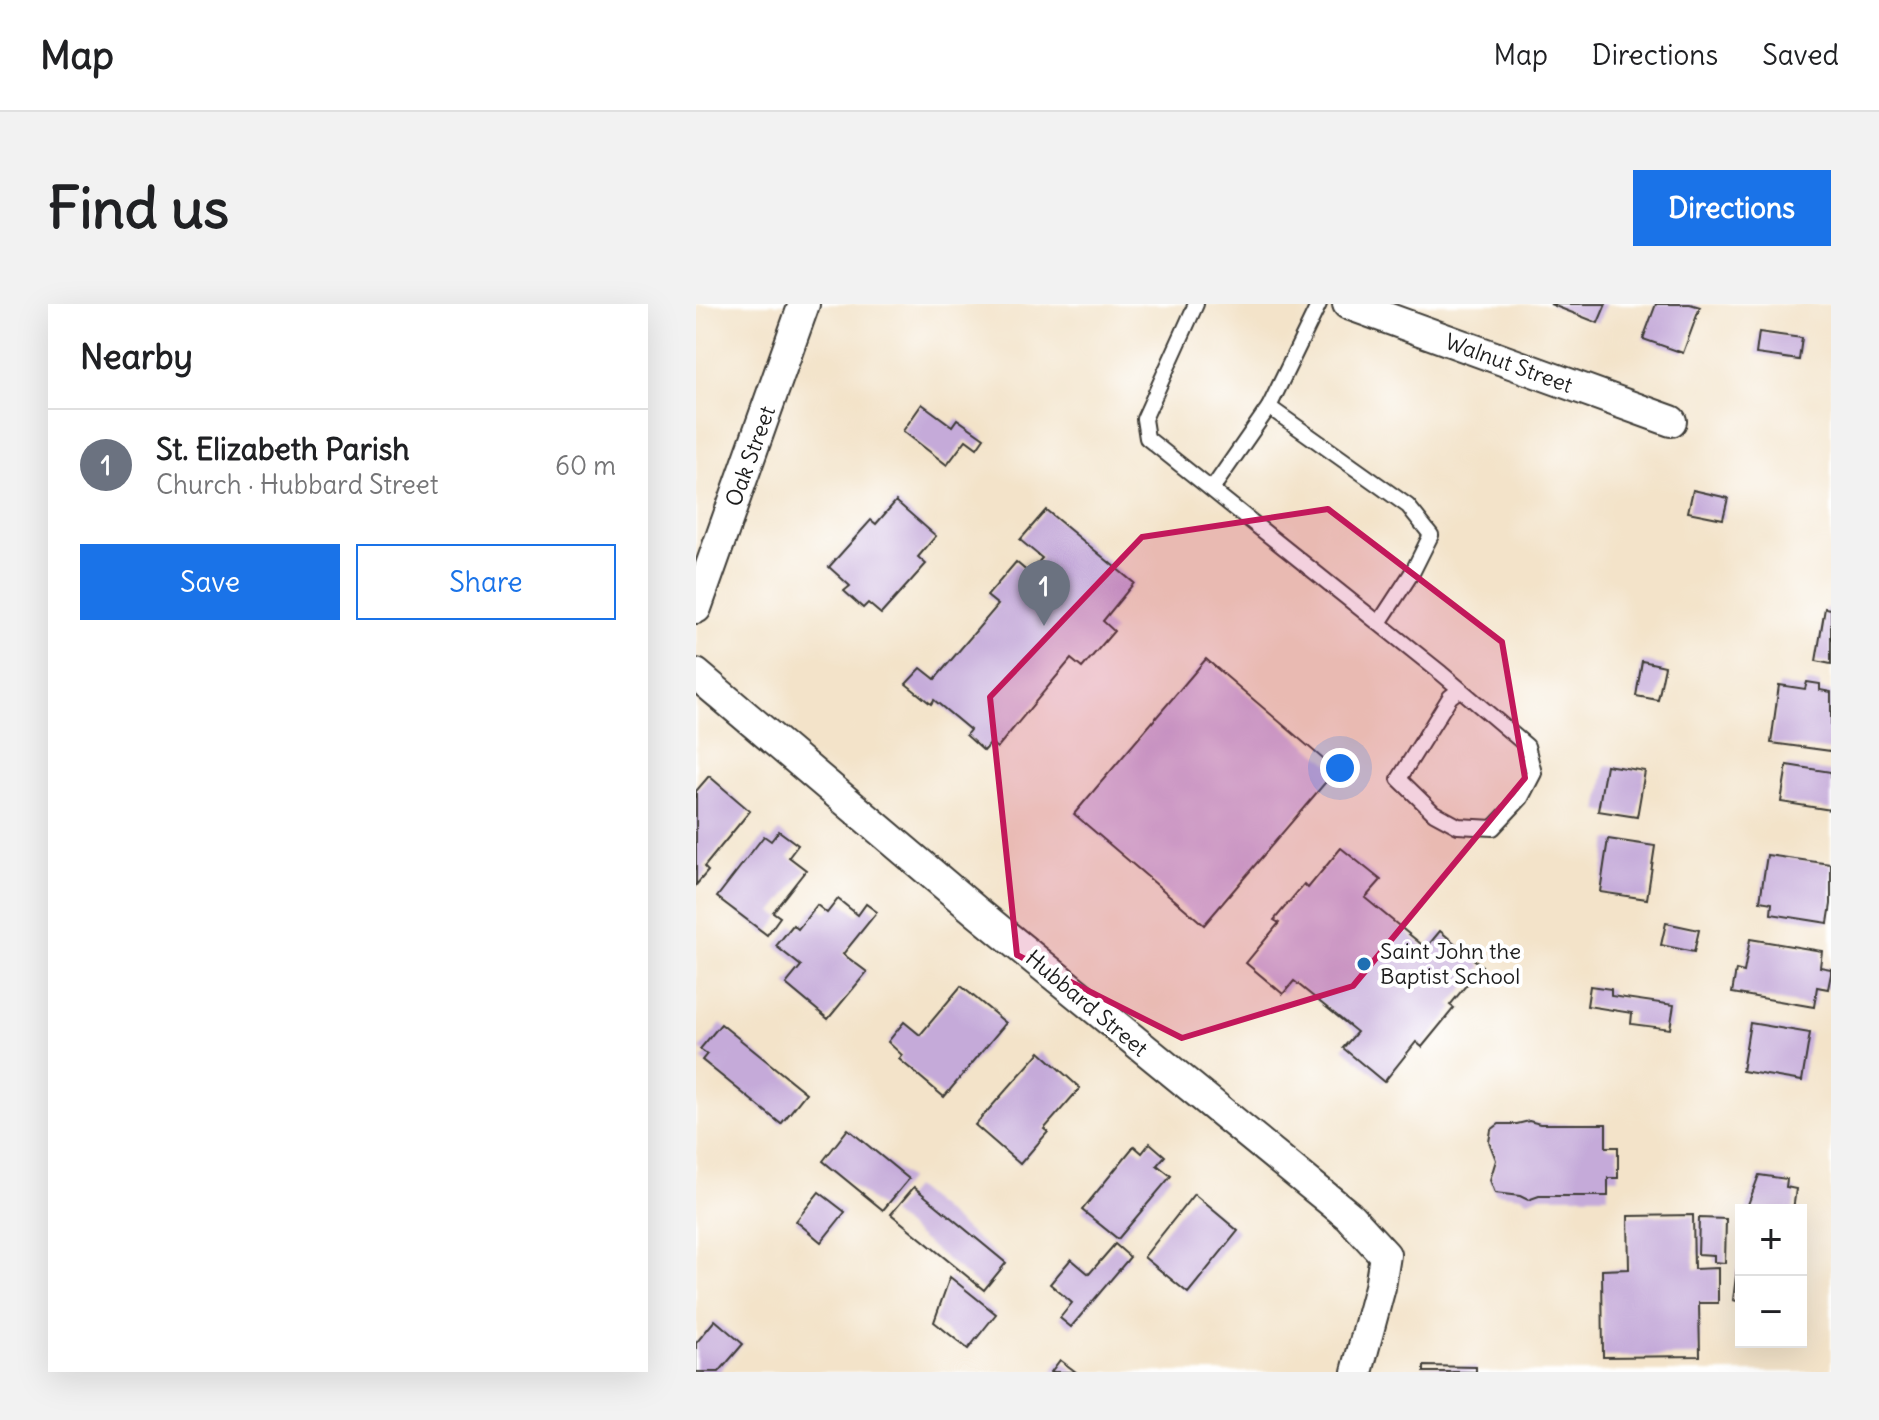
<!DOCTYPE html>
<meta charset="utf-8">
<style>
body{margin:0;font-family:Delius,sans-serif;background:#f2f2f2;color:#202124}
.controls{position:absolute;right:24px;bottom:24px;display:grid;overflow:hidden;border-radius:0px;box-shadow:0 8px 32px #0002}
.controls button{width:72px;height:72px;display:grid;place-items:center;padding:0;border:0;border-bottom:2px solid #e0e0e0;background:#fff;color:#202124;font:40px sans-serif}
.you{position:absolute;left:644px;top:464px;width:28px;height:28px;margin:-20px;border:6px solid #fff;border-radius:50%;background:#1a73e8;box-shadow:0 0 0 12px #1a73e833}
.badge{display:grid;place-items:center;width:52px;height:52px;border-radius:50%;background:#1a73e8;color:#fff;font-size:26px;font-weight:700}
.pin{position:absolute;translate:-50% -66px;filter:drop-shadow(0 2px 4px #0008)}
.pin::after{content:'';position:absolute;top:42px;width:28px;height:24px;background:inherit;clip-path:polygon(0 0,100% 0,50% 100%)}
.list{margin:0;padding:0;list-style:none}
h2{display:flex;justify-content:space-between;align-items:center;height:104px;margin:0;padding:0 32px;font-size:34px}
h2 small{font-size:26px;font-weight:400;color:#757577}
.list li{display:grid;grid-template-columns:52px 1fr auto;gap:24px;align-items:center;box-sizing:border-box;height:112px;padding:0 32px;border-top:2px solid #e0e0e0}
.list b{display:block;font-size:30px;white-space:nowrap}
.list p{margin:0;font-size:26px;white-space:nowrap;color:#757577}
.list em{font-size:26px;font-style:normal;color:#757577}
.actions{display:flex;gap:16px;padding:24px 32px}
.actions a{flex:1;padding:18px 0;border:2px solid #1a73e8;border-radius:0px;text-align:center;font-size:28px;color:#1a73e8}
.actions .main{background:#1a73e8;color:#fff}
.map{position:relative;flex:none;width:1135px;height:1068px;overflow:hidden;border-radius:0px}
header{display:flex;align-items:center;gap:48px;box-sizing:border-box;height:112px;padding:0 40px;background:#fff;border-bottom:2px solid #e0e0e0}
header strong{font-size:38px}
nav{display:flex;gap:44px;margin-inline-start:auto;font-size:28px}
.intro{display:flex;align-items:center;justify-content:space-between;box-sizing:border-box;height:192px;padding:0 48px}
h1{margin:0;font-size:56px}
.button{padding:20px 36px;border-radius:0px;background:#1a73e8;color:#fff;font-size:28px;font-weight:700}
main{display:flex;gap:48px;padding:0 48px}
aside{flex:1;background:#fff;border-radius:0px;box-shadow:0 8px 32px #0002}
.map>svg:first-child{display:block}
</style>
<header>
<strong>Map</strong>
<nav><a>Map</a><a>Directions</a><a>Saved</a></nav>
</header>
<div class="intro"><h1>Find us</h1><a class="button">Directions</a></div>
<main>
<aside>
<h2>Nearby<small></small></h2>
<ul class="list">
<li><span class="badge" style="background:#6b7280">1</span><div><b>St. Elizabeth Parish</b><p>Church · Hubbard Street</p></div><em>60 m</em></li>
</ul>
<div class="actions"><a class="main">Save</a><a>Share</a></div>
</aside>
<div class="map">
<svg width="1135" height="1068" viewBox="0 0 1135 1068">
<rect width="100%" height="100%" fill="#fff"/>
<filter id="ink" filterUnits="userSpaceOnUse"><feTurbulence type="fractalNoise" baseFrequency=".0125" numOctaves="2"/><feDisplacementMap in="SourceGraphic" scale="16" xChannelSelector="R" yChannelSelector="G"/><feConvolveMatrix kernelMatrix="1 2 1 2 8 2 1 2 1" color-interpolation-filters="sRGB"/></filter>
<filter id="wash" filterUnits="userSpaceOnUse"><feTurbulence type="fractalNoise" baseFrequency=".006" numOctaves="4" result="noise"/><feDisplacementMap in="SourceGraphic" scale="32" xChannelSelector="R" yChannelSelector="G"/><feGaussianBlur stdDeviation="1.8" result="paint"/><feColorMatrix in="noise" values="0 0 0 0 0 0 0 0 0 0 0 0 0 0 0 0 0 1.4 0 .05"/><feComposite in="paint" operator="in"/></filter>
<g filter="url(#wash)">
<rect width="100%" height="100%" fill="#f3e3c9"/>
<g id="blocks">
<!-- building -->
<g fill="#c5aad9">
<path d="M854 0H910L902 19Z"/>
<path d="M960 0H994L1004 3 987 49 947 35Z"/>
<path d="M1063 28 1106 34 1103 56 1060 50Z"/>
<path d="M226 100 256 122 261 115 288 134 281 144 270 136 251 161 207 127Z"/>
<path d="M997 186 1032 194 1027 215 992 208Z"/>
<path d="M200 197 240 232 222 253 230 260 185 310 172 299 167 304 148 287 154 282 133 263 175 216 180 220Z"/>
<path d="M350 206 438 279 407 317 418 327 386 364 375 355 301 444 295 439 288 447 270 431 274 426 238 396 235 400 210 380 225 364 239 375 302 301 291 292 320 258 333 269 346 254 324 236Z"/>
<path d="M1129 304 1135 305V360L1120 357Z"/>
<path d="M510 355 640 466 508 621 378 510Z"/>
<path d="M946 357 969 362 962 396 940 392Z"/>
<path d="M1111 378 1124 380V386L1135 388V447L1075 439 1083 381 1109 385Z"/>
<path d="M910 461 949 467 941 513 902 507Z"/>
<path d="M1091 461 1135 468V506L1085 498Z"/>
<path d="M13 472 54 507 8 563 12 567 0 581V487Z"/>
<path d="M83 527 102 541 93 553 110 566 77 608 84 613 71 631 21 593 68 532 75 537Z"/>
<path d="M912 535 959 542 951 595 904 588Z"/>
<path d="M645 544 685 576 669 594 730 644 744 627 786 662 754 701 758 704 726 743 720 738 688 778 647 744 661 728 598 677 587 690 550 659 583 619 578 616 608 580 612 584Z"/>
<path d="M1071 551 1135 560V600L1132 619 1075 610 1076 599 1064 597Z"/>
<path d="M142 595 162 611 170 600 181 608 147 650 171 668 132 715 90 680 105 662 80 642 97 621 102 625 121 601 131 609Z"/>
<path d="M970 619 1003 626 998 648 965 641Z"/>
<path d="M1054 635 1126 647 1124 663 1135 665V670L1132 685 1121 683 1118 703 1036 689 1040 666 1048 668Z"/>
<path d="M265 682 310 719 248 793 203 755 206 751 192 738 208 718 224 731Z"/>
<path d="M894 682 915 685V692L978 701 974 725 935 720 936 709 891 702Z"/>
<path d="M1054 719 1114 729 1106 777 1046 767Z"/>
<path d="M25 720 110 789 85 820 6 756 11 750 4 745Z"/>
<path d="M344 748 384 784 348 825 352 828 324 860 279 821Z"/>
<path d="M833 817 844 820H910V843H922V874H912V892H843L832 896 824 892 799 889 794 876 800 856 793 838 795 826 803 820H821Z"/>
<path d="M152 825 213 875 187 906 127 857Z"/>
<path d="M454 839 469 852 461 861 475 872 422 935 386 906 438 842 446 849Z"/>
<path d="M1063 871 1091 875 1090 883 1100 885 1097 906H1050Z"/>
<path d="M218 883 310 959 288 986 195 910Z"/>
<path d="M123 888 149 908 125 938 100 917Z"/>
<path d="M498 890 542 927 492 989 448 953Z"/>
<path d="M997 911 998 965 1022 964V999H1003L1004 1052 907 1053 906 966 933 965 932 912Z"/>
<path d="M1003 914 1030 915 1029 959 1018 958V951L1002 950Z"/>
<path d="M419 940 434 953 375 1023 364 1014 376 999 354 980 375 955 393 970Z"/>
<path d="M1043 949H1045V998L1037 996Z"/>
<path d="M254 973 300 1010 272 1045 238 1018Z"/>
<path d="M19 1016 47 1040 23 1068H0V1039Z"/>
<path d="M364 1056 380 1068H355Z"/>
<path d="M728 1062 780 1063V1068H728Z"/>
</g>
</g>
</g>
<g filter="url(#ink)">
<use href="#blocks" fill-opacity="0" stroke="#3c3a36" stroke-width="2"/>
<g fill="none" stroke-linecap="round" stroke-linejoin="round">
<defs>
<g id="lane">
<path d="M500 0 448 115 451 134 745 369 831 442 838 469 825 494 797 524 762 522 738 509 703 475 754 393 763 386"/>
<path d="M573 103 712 202 735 231 717 267 683 319"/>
<path d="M516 185 573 103 623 0"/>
</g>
<g id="street">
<path d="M652 0 975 117"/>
<path d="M0 304 108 0"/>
<path d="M0 370 281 608 653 912 689 951 684 983 661 1068"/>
</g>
</defs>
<!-- lane casing -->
<use href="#lane" stroke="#3c3a36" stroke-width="18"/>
<!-- street casing -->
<use href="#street" stroke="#3c3a36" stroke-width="34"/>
<!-- lane -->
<use href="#lane" stroke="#fff" stroke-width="14"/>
<!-- street -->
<use href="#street" stroke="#fff" stroke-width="30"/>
</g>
</g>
<!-- marked area -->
<path fill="#c2185b" fill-opacity="0.2" stroke="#c2185b" stroke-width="6" stroke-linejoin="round" d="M632 205 806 338 829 474 657 682 486 734 321 651 294 393 446 233Z"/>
<!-- markers -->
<circle fill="#1f6fb2" stroke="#fff" stroke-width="3" cx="668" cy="660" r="8"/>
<g text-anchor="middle" stroke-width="8" stroke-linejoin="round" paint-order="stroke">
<!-- street labels -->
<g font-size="22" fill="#1c1c1c" stroke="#fff">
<text transform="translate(813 59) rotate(20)" y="8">Walnut Street</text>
<text transform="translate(54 152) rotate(-70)" y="8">Oak Street</text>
<text transform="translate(391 699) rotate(40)" y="8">Hubbard Street</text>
</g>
<!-- poi labels -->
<g font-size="22" fill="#1c1c1c" stroke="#fff" text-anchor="start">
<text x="684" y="655">Saint John the<tspan x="684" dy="25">Baptist School</tspan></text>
</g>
</g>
</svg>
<div class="controls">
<button>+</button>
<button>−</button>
</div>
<div class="you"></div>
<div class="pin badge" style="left:348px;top:322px;background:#6b7280">1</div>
</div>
</main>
